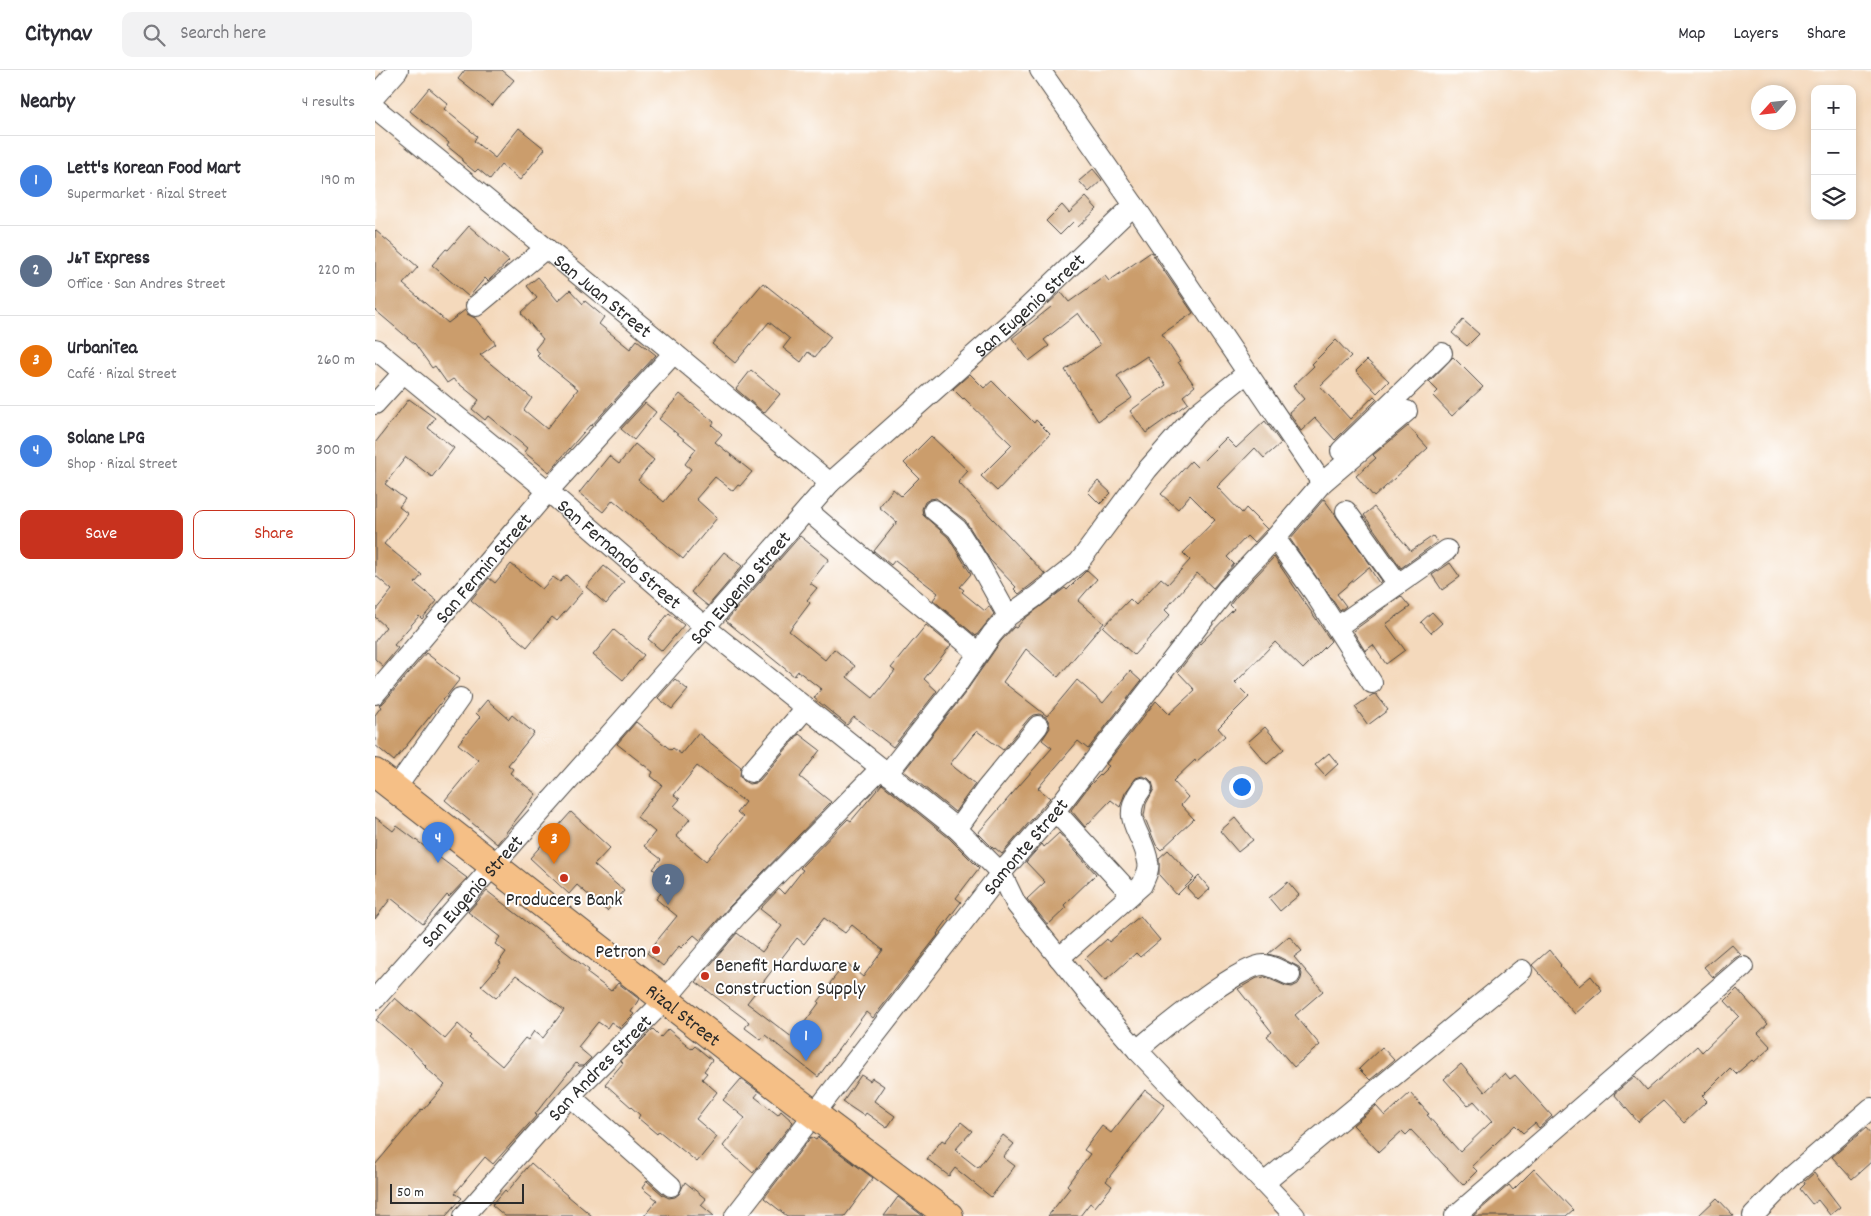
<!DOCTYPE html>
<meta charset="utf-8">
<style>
body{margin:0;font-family:Dekko,sans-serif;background:#f2f2f3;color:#2b2b33}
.controls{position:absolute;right:15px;top:15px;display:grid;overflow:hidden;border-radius:10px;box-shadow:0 2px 8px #0003}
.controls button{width:45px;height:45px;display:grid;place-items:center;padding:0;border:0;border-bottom:1px solid #e1e1e2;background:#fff;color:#2b2b33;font:25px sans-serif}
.compass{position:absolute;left:1376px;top:15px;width:45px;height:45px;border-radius:50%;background:#fff;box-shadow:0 2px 8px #0003;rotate:243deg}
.scale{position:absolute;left:15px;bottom:12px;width:134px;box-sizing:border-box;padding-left:5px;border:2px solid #2b2b2b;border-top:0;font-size:14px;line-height:18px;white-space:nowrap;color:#2b2b2b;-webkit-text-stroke:4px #fff;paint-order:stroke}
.you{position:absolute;left:866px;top:716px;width:18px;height:18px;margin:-12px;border:4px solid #fff;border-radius:50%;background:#1a73e8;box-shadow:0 0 0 8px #1a73e833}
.badge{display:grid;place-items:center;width:32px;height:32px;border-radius:50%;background:#c8321e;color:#fff;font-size:16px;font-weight:700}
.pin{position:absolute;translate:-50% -41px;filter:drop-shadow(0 1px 2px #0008)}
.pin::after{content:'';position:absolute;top:26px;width:18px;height:15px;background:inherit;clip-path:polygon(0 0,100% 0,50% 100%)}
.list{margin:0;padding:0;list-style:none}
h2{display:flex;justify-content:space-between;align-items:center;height:65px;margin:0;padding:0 20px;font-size:21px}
h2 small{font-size:16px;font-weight:400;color:#7c7c81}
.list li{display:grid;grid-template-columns:32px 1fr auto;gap:15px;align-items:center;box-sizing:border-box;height:90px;padding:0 20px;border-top:1px solid #e1e1e2}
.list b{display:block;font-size:19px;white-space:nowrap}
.list p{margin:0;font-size:16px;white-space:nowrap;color:#7c7c81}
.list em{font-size:16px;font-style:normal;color:#7c7c81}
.actions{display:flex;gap:10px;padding:15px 20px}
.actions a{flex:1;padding:11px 0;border:1px solid #c8321e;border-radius:10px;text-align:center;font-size:18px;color:#c8321e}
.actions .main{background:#c8321e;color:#fff}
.icon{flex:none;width:28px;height:28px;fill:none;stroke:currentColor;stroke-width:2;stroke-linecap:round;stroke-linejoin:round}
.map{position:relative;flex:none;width:1496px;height:1146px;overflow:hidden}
header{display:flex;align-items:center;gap:30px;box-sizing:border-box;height:70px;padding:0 25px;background:#fff;border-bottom:1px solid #e1e1e2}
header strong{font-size:24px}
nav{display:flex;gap:28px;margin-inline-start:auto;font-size:18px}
.search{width:350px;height:45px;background:#f2f2f3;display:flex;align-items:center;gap:12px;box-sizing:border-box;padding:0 18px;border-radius:10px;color:#7c7c81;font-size:19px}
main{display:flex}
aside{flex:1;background:#fff}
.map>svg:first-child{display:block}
</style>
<header>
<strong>Citynav</strong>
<div class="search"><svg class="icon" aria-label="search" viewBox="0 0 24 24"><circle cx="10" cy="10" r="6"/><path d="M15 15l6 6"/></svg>Search here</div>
<nav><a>Map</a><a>Layers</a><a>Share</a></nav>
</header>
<main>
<aside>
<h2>Nearby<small>4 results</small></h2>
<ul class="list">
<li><span class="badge" style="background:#3f7fe0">1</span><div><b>Lett's Korean Food Mart</b><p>Supermarket · Rizal Street</p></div><em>190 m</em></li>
<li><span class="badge" style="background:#5c6f8a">2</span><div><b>J&amp;T Express</b><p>Office · San Andres Street</p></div><em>220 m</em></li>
<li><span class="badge" style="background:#e8710a">3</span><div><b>UrbaniTea</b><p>Café · Rizal Street</p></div><em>260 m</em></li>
<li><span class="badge" style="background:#3f7fe0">4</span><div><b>Solane LPG</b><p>Shop · Rizal Street</p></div><em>300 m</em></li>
</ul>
<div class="actions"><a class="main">Save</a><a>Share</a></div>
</aside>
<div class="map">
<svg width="1496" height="1146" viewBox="0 0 1496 1146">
<rect width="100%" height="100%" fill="#fff"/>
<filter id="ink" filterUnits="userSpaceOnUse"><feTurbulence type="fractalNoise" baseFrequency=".02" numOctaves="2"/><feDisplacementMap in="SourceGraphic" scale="10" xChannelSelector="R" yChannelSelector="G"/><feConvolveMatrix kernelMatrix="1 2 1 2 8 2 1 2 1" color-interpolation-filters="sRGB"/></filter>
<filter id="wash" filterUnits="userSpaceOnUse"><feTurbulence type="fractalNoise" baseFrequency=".0096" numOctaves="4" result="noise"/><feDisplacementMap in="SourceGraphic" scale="20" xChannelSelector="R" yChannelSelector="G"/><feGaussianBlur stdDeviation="1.12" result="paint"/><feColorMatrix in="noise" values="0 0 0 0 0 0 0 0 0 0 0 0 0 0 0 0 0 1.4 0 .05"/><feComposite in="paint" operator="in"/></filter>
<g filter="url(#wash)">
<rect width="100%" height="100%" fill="#f4d9bc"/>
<g id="blocks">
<!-- building -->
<g fill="#cb9d6c" fill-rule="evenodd">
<path d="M90 0H127L139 10 117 36 83 9Z"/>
<path d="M54 18 73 34 69 39 102 66 99 71 120 88 144 58 170 79 145 110 126 95 115 109 103 99 100 102 87 91 88 89 72 76 74 73 35 41Z"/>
<path d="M718 99 727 110 714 122 704 111Z"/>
<path d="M711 127 722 139 703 157 698 152 685 165 671 151 687 135 694 143Z"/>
<path d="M94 156 134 191 113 211 110 208 94 227 57 195 71 179 73 180Z"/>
<path d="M0 160 43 197 28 214 73 253 90 240 92 244 100 248 121 274 105 285 157 328 149 340 172 359 203 319 162 286 165 283 160 279 168 269 146 243 162 228 152 216 163 207 183 231 195 220 208 234 210 231 229 247 224 254 255 279 262 270 281 285 216 356 215 355 174 402 149 382 152 378 113 346 110 350 97 339 104 330 78 309 72 313 60 296 57 298 40 274 0 240Z"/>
<path d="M776 182 818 243 787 264 805 291 803 292 820 316 808 326 813 333 771 363 755 341 791 315 772 286 742 306 757 328 723 351 690 300 725 275 703 243 669 270 674 276 654 291 637 268 676 237 673 234 686 222 694 232 730 206 734 211Z"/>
<path d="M388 213 456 267 440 287 433 282 426 292 408 278 415 269 394 252 360 293 337 274Z"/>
<path d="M1088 250 1104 264 1092 276 1077 263Z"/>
<path d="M961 270 976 286 945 316 975 349 999 326 1002 329 960 370 940 348 926 361 914 342 929 329 918 316 939 296 937 294Z"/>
<path d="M1078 287 1108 317 1077 346 1058 326 1063 321 1054 312Z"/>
<path d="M992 290 1014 311 1002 323 981 301Z"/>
<path d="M376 300 405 324 389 343 361 319Z"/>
<path d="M595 304 609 318 617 311 659 353 661 350 675 364 622 421 606 406 637 375 589 328 588 329 578 319Z"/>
<path d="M305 324 339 352 337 355 347 364 340 372 377 402 365 416 363 415 358 421 340 407 321 429 342 448 308 489 238 430 228 442 204 423 234 386 244 394 260 374 279 390 263 410 289 432 316 399 310 394 321 379 284 349Z"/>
<path d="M34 329 60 348 53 358 79 378 57 407 31 387 10 414 30 429 24 437 33 444 9 474 47 505 40 513 62 531 47 549 44 546 19 575 23 578 8 596 0 589V571L11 557 0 547V541L17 520 0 505V373Z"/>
<path d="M270 333 281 342 259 370 246 359Z"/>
<path d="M890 351 906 373 889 388 880 378 842 417 867 443 871 438 892 459 879 473 872 466 852 487 859 494 838 518 822 503 790 540 795 545 759 585 728 557 755 529 761 535 786 508 793 514 815 490 808 483 840 450 815 425 803 439 786 424 816 391 822 397 851 368 861 378Z"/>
<path d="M1033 356 1053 378 999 427 981 406 1001 388 998 385Z"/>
<path d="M556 366 593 401 583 412 670 504 644 524 639 519 641 517 615 490 590 450 561 428 555 429 550 432 547 439 548 445 573 467 596 504 585 517 589 520 587 522 610 541 614 536 619 544 601 566 558 530 563 523 520 490 516 495 499 481 522 452 504 437 518 419 526 426 544 408 529 393Z"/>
<path d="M723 411 736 423 725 434 713 422Z"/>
<path d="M949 429 1007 511 1004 513 994 497 962 524 971 536 965 541 915 469Z"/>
<path d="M999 437 1036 481 1058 466 1062 472 1026 498 989 445Z"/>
<path d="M425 466 454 489 435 513 442 518 432 530 435 533 414 561 450 590 459 579 480 596 472 607 498 628 520 601 516 598 551 555 576 575 549 609 562 621 518 677 479 647 472 655 439 628 446 619 423 601 419 606 351 551Z"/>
<path d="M349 482 367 496 333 536 316 522Z"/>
<path d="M899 487 956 571 928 599 900 572 860 613 874 627 843 658 850 666 821 692 820 690 798 711 813 727 806 735 819 749 786 780 781 775 769 746 771 734 779 719 777 712 773 708 767 706 761 708 750 723 745 737 736 730 710 757 696 740 714 716 734 696 731 694 781 631 794 644 820 620 803 602 824 575 859 539 855 535 861 527Z"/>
<path d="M1075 493 1085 507 1067 520 1057 505Z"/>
<path d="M136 494 167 519 178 507 185 512 191 505 208 521 182 551 177 547 152 577 96 530 114 508 120 513Z"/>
<path d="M229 496 249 512 231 534 211 517Z"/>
<path d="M712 500 722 509 703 531 729 553 683 607 651 579 628 612 672 646 702 610 728 633 755 601 766 611 713 679 703 671 663 718 675 728 627 784 620 778 619 779 603 763 677 678 667 670 675 658 674 652 671 647 664 644 658 645 654 648 628 680 602 661 598 665 575 694 600 714 580 742 529 701 590 623 626 571 639 557 641 558 649 549 690 518 692 520Z"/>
<path d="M1026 526 1035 537 1011 554 1030 580 1011 594 998 575 990 581 978 561Z"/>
<path d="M1057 542 1067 553 1056 563 1046 552Z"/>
<path d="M294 543 309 555 287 581 273 569Z"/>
<path d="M239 560 269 585 248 610 218 585Z"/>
<path d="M51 583 85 609 19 691 0 675V645L6 637 4 635 9 632Z"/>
<path d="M300 609 313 620 297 639 283 628Z"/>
<path d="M1001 624 1013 640 993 655 980 637 997 625Z"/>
<path d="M112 630 134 649 137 645 159 663 133 695 138 699 135 703 161 724 122 774 70 730 103 690 83 674 105 647 101 643Z"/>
<path d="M261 652 296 680 298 678 306 684 323 663 366 697 365 706 369 711 374 714 380 713 385 710 424 664 445 680 425 707 456 732 355 836 325 870 319 865 306 878 304 876 288 896 272 883 302 846 281 829 295 812 278 799 286 789 269 776 280 762 262 747 287 715 276 706 278 702 242 674ZM322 696 370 732 362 742 368 747 331 791 301 766 315 749 299 736 305 729 299 725Z"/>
<path d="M890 657 909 679 892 694 873 672Z"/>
<path d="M954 683 963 694 950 706 940 695Z"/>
<path d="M507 714 574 768 604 798 581 828 586 832 562 864 563 865 498 948 491 942 443 1007 390 965 386 970 370 958 374 952 321 912 362 863 387 882 407 856 385 839 404 819 409 824 428 800 425 798 473 749 476 751ZM449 848 470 863 477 855 508 880 488 907 471 893 455 913 456 915 443 932 444 933 418 968 372 933 422 868 429 874Z"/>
<path d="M196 742 235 778 219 795 249 821 232 841 202 815 194 824 155 788Z"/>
<path d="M0 747 18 761 22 756 92 808 74 827 72 825 48 854 16 828 0 849Z"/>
<path d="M860 748 878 770 863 782 845 761Z"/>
<path d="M684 763 721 804 689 835 691 838 673 855 652 829 670 812 651 792 667 774 669 777Z"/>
<path d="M793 780 819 808 802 825 784 805V788Z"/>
<path d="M824 806 835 819 823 830 812 818Z"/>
<path d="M913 812 924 825 905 841 894 828Z"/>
<path d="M112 821 214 900 212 903 236 921 243 913 264 929 256 942 259 944 245 958 236 952 232 958 223 952 203 977 216 988 208 996H204L201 993 160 1044 162 1045 118 1094 110 1087 80 1123 87 1128 71 1146H0V1095L47 1039 48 1040 70 1015 50 997 51 996 37 981 1 950 20 928 36 942 37 940 70 969 83 954 96 966 94 968 127 996 150 968 153 970 159 961 168 968 189 940 141 905 121 928 106 916 126 893 124 892 131 882 120 874 125 867 93 842Z"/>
<path d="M765 846 785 870 765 887 761 883 730 911 710 889 732 869 734 872Z"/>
<path d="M914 866 927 881 919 887 948 921 920 945 945 975 919 997 892 966 897 962 863 919 882 908 890 907 911 916 917 917 923 914 926 909 927 904 924 897 904 887 893 884Z"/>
<path d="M1356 874 1366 885 1360 888 1338 907 1329 897Z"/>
<path d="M1174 880 1186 895 1185 896 1204 916 1216 906 1227 920 1200 944 1157 895Z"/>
<path d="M1362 919 1393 954 1383 963 1396 977 1379 992 1377 990 1361 1004 1355 998 1327 1026 1332 1031 1309 1053 1288 1031 1263 1052 1239 1024 1260 1006 1272 1020 1322 976 1327 982 1364 946 1350 931Z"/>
<path d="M278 959 286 967 293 959 317 979 320 976 337 990 329 1001 332 1003 327 1009 342 1022 321 1049 342 1067 322 1092 284 1061 282 1064 263 1048 265 1045 230 1014 248 993 246 991Z"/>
<path d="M1007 977 1019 990 995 1010 984 999Z"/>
<path d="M1086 994 1110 1022 1130 1003 1135 1009 1140 1005 1177 1046 1164 1058 1160 1053 1148 1063 1140 1055 1097 1096 1102 1101 1088 1115 1036 1060 1031 1065 1027 1061 1004 1082 978 1055 1001 1036 1010 1046 1035 1023 1054 1044 1052 1045 1085 1082 1117 1051 1099 1031 1093 1036 1069 1009Z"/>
<path d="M486 1005 495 1011 497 1008 509 1016 499 1031 520 1046 512 1058 491 1043 489 1046 468 1032Z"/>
<path d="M366 1009 384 1022 380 1027 403 1045 406 1041 418 1052 378 1103 348 1076 370 1048 348 1030Z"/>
<path d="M770 1020 790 1035 731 1111 737 1116 720 1137 715 1133 705 1146H673L695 1118 692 1115 715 1084 709 1080 727 1056 736 1063Z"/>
<path d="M586 1052 597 1061 580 1080 603 1098 628 1065 639 1074 628 1087 640 1096 616 1127 580 1098 574 1106 552 1089 567 1070 570 1072Z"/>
<path d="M1491 1058 1496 1064V1092L1477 1109 1457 1087Z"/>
<path d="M436 1067 441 1070 443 1067 498 1108 470 1146H412L389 1128Z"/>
<path d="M156 1093 187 1121 217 1146H130L117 1135 130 1120 132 1122Z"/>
<path d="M1159 1099 1198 1140 1191 1146H1098L1134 1115 1138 1120Z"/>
<path d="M1439 1103 1465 1137 1455 1145 1443 1130 1437 1134 1425 1119 1430 1114 1429 1112Z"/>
<path d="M272 1111 288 1125 294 1128 300 1127 304 1124 310 1112 331 1129 326 1135 339 1146H269L282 1130 267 1118Z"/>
<path d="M523 1127 548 1146H509Z"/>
<path d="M1342 1128 1359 1146H1323Z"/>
</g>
</g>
</g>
<g filter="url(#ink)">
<use href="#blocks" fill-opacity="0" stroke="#494541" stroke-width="1"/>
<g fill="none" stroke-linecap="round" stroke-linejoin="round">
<defs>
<g id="street">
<path d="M665 0 759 135 947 413"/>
<path d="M0 26 23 0"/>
<path id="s1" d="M0 38 299 283 455 413"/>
<path d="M101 236 171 178"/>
<path id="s2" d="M0 279 173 421 330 557 582 759 626 803 641 834 718 930 762 980 920 1146"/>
<path d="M0 334 29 302"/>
<path d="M966 381 1067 283"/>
<path d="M432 440C488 489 546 534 603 583"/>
<path d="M559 440 582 459 603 492 633 546"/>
<path d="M971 441 1023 514"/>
<path d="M900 468 940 524 997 613"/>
<path d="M962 557 1072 480"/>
<path id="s3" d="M0 624 173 421 299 283"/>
<path d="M376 702 431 638"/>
<path d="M512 704 581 616 617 564 633 546 660 527 704 492 772 400 822 343 872 303"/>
<path d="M21 718 85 628"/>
<path d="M680 741 756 824"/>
<path d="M582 759 611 719 663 656"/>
<path d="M684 888 767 815C770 808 775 799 773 792 768 760 743 750 767 718"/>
<path id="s4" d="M0 929 330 557 455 413 652 238 759 135"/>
<path d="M762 980C782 963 867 892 890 895 898 896 907 902 915 905"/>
<path d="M195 1026 296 1116"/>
<path d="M889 1113 1147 900"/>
<path id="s5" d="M89 1146 195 1026 291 929 363 844 506 698"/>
<path id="s6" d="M360 1146 626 803 680 741 852 519 900 468 947 413 1032 341"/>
<path d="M1080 1146 1368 897"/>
<path d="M1378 1146 1417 1106 1496 1038"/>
</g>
<g id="primary">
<path id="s7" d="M0 703 371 993 574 1146"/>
</g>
</defs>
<!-- street casing -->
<use href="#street" stroke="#494541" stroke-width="22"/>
<!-- primary casing -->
<use href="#primary" stroke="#494541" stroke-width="30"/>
<!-- street -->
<use href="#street" stroke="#fff" stroke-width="20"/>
<!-- primary -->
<use href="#primary" stroke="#f5bf86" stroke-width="28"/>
</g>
</g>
<!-- markers -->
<g fill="#c8321e" stroke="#fff" stroke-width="2">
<circle cx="189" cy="808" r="5"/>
<circle cx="281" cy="880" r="5"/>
<circle cx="330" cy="906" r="5"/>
</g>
<g text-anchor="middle" stroke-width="4" stroke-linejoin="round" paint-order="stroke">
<!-- street labels -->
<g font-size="20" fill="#2b2b2b" stroke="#fff">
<text dy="7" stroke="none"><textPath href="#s1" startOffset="295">San Juan Street</textPath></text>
<text dy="7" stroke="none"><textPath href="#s4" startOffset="955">San Eugenio Street</textPath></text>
<text dy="7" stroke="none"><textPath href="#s2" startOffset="319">San Fernando Street</textPath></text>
<text dy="7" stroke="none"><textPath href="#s3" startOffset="166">San Fermin Street</textPath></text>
<text dy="7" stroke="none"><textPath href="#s4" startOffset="550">San Eugenio Street</textPath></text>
<text dy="7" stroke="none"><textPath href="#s6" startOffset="470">Samonte Street</textPath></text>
<text dy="7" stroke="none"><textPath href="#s4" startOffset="145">San Eugenio Street</textPath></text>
<text dy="7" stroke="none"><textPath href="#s7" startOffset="392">Rizal Street</textPath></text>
<text dy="7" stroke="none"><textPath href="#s5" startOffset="201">San Andres Street</textPath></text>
</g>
<!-- poi labels -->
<g font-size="20" fill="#2b2b2b" stroke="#fff">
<text x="189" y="835">Producers Bank</text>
<text x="271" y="887" text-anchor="end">Petron</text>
<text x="340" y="901" text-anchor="start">Benefit Hardware &amp;<tspan x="340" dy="23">Construction Supply</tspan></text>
</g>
</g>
</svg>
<div class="controls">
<button>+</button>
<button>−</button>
<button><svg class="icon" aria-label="layers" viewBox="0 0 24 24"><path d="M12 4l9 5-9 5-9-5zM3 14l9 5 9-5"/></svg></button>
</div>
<svg class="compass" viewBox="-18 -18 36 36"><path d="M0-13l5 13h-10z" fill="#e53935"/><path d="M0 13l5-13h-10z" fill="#7c7c81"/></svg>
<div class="scale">50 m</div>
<div class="you"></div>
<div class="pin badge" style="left:431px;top:991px;background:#3f7fe0">1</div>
<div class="pin badge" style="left:293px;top:835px;background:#5c6f8a">2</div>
<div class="pin badge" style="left:179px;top:794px;background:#e8710a">3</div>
<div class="pin badge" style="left:63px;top:793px;background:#3f7fe0">4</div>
</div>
</main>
